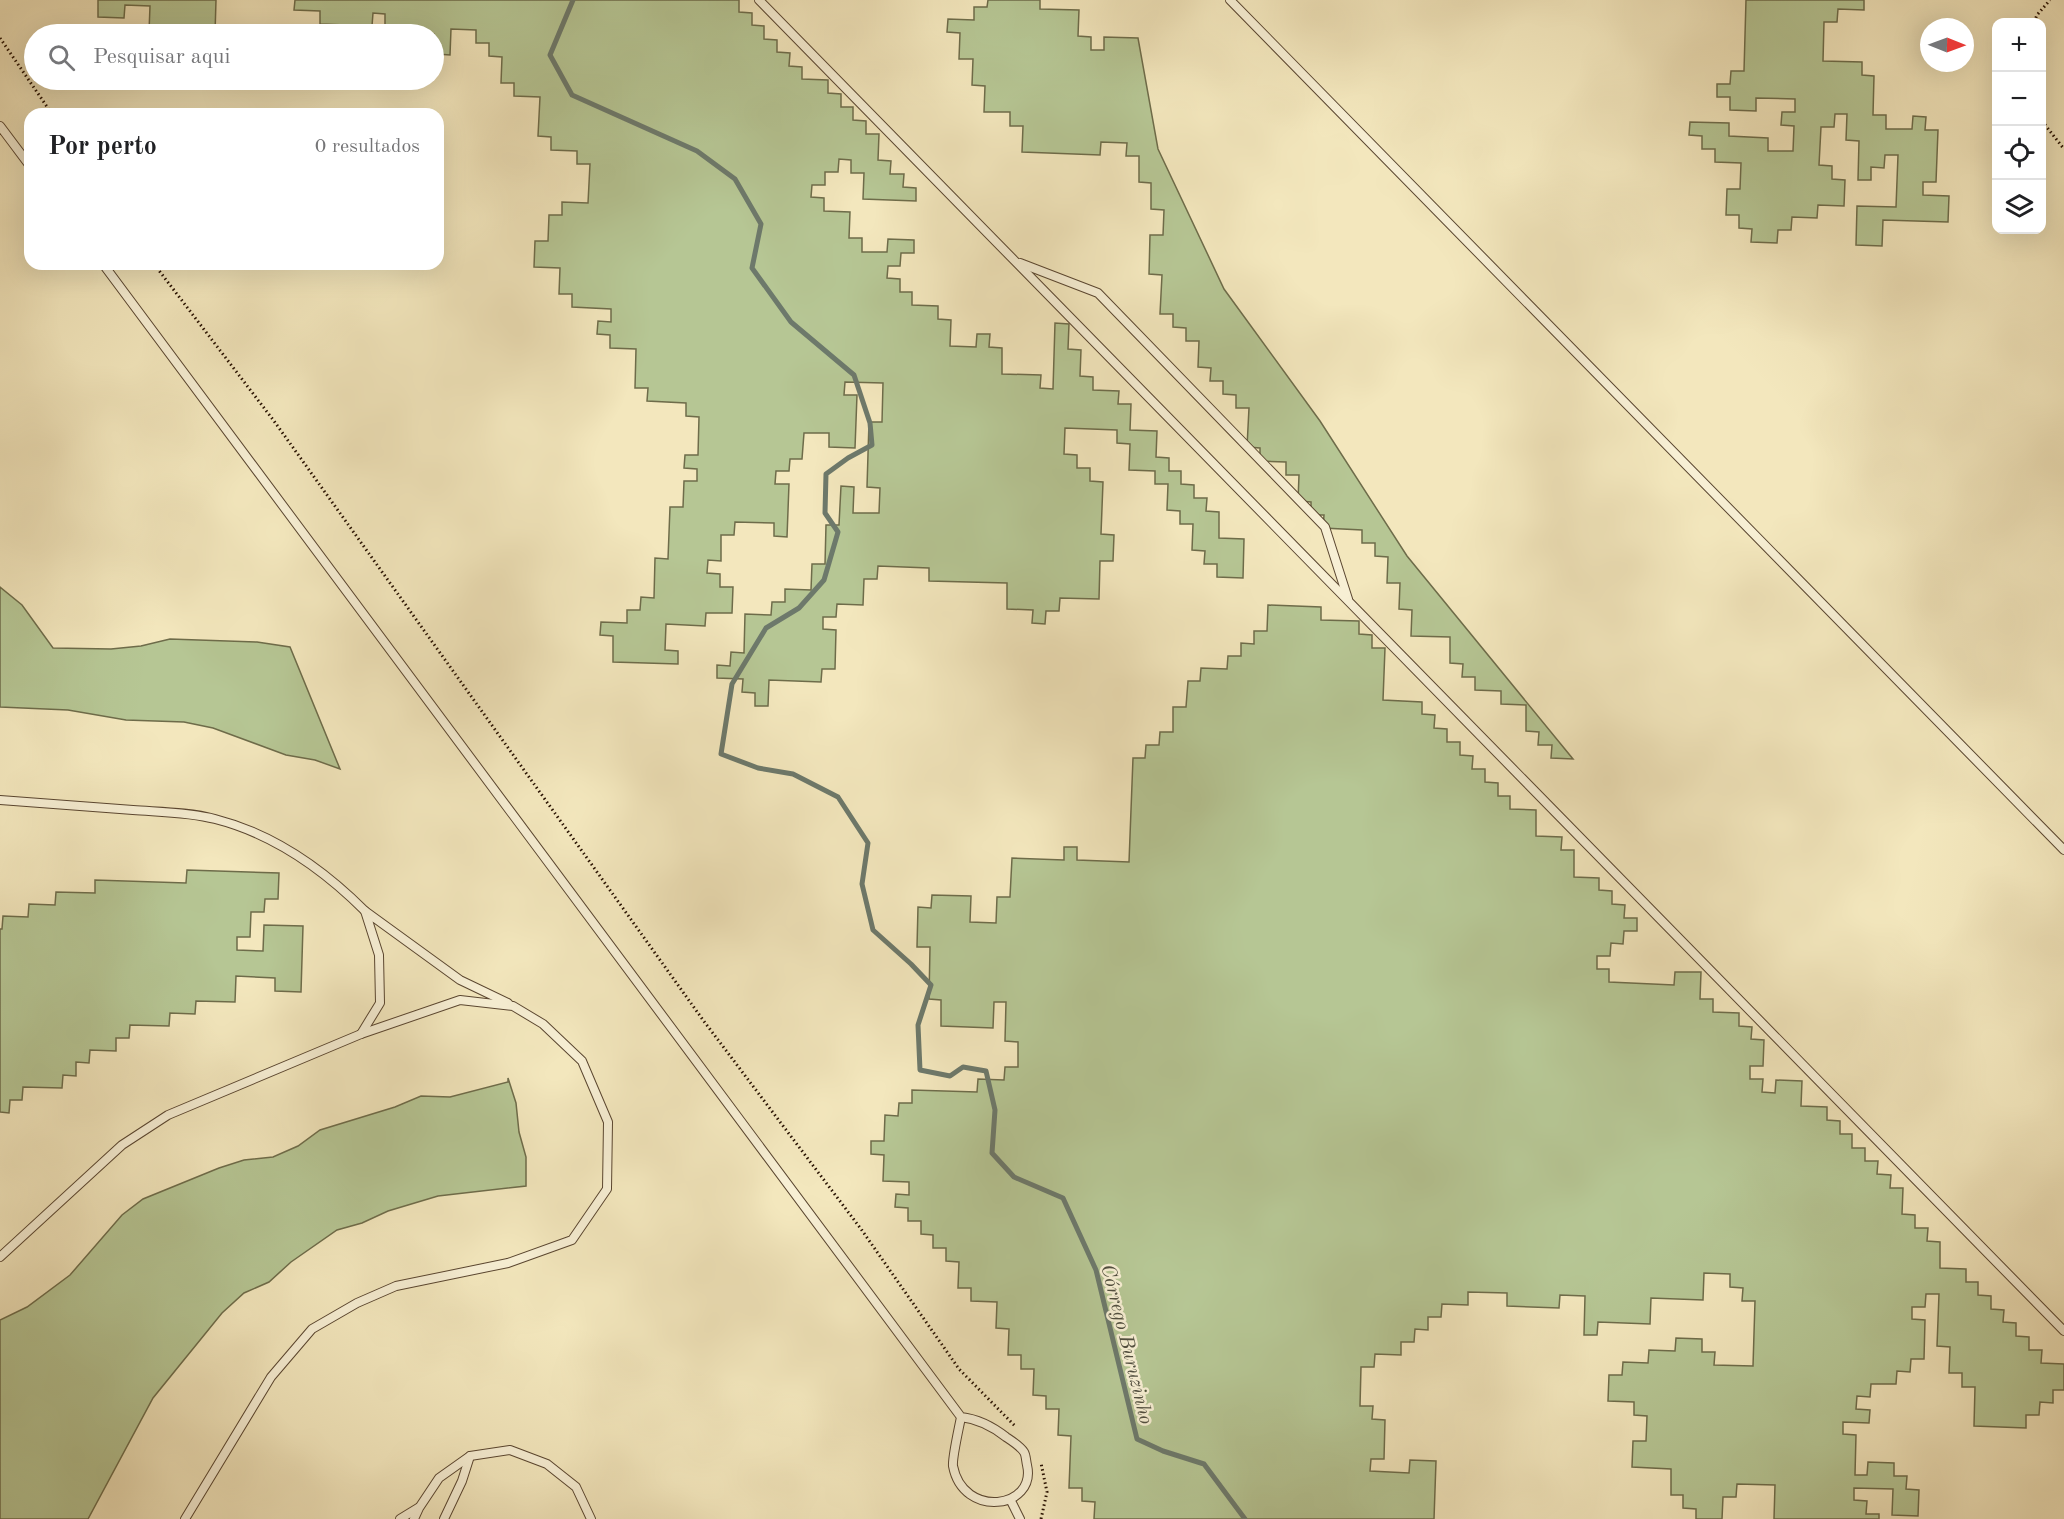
<!DOCTYPE html>
<html lang="pt">
<meta charset="utf-8">
<style>
body{margin:0;font-family:"Old Standard TT",serif;background:#f2f2f2;color:#202124}
.controls{position:absolute;right:18px;top:18px;display:grid;overflow:hidden;border-radius:12px;box-shadow:0 6px 24px #0002}
.controls button{width:54px;height:54px;display:grid;place-items:center;padding:0;border:0;border-bottom:2px solid #e0e0e0;background:#fff;color:#202124;font:30px sans-serif}
.compass{position:absolute;left:1920px;top:18px;width:54px;height:54px;border-radius:50%;background:#fff;box-shadow:0 6px 24px #0002;rotate:91deg}
.list{margin:0;padding:0;list-style:none}
h2{display:flex;justify-content:space-between;align-items:center;height:78px;margin:0;padding:0 24px;font-size:26px}
h2 small{font-size:20px;font-weight:400;color:#757577}
.icon{flex:none;width:33px;height:33px;fill:none;stroke:currentColor;stroke-width:2;stroke-linecap:round;stroke-linejoin:round}
.map{position:relative;flex:none;width:2064px;height:1519px;overflow:hidden}
.search{position:absolute;background:#fff;box-shadow:0 6px 24px #0002;left:24px;top:24px;width:420px;height:66px;display:flex;align-items:center;gap:15px;box-sizing:border-box;padding:0 21px;border-radius:33px;color:#757577;font-size:22px}
.panel{position:absolute;background:#fff;box-shadow:0 6px 24px #0002;left:24px;top:108px;width:420px;height:162px;border-radius:18px}
.map>svg:first-child{display:block}
</style>
<div class="map">
<svg width="2064" height="1519" viewBox="0 0 2064 1519">
<rect width="100%" height="100%" fill="#f3e7bd"/>
<filter id="stains"><feTurbulence type="fractalNoise" baseFrequency=".00333" numOctaves="4"/><feColorMatrix values="0 0 0 0 .2 0 0 0 0 .09 0 0 0 0 .02 0 0 0 .5 -.17"/></filter>
<radialGradient id="worn" r=".72"><stop offset=".6" stop-color="#630" stop-opacity="0"/><stop offset="1" stop-color="#630" stop-opacity=".3"/></radialGradient>
<!-- green -->
<g fill="#b6c694" stroke="#6e6c4a" stroke-width="1.5">
<path d="M98 0H216L215 34 149 32 150 6 125 5 124 18 98 17Z"/>
<path d="M295 0H739V12L752 13V25L764 26V39L777 40V52L790 53 789 66 802 67V79L828 80V93L841 94V107H853V120L866 121V134H879L878 160 891 161 890 174H904L903 187 916 188V201L863 199 864 173H851V160L839 159 838 172H825V185H812L811 197 824 198V211L850 212 849 238H862V252H887L888 239 914 240V253H901L900 266H888L887 278 900 279V292H912V305L938 306V319L951 320 950 346 976 347 977 334H990L989 347 1002 348V374L1041 375 1040 388 1053 389 1055 323 1069 324 1068 349 1081 350 1080 376 1093 377V390L1119 391 1118 404H1131L1130 430 1157 431 1156 457 1169 458V471H1181V484L1194 485V498H1207L1206 511 1219 512V538L1244 539 1243 578 1217 577V564H1204L1205 551 1192 550 1193 524H1180V511L1167 510 1168 484H1155V471L1129 470 1130 444 1117 443V430L1065 428 1064 454 1077 455V468H1090V481L1103 482 1101 534 1114 535 1113 561H1100L1099 599 1060 598 1059 611H1046L1045 624 1032 623 1033 610 1007 609V583L929 581V568L878 566 877 579H864L863 605 837 604 836 617H823V629L836 630 835 669H822L821 682 769 680 768 706H755V693L742 692 743 679 717 678V665L730 666 731 652 744 653 745 614 771 615 772 602H785V589L811 590 812 564H825L826 525H839L841 486 854 487 853 513H879L880 488 867 487 869 422H882L883 383 845 382 844 395H857L855 448 829 447V433H804L802 459H790L789 471H776L775 484H789L787 537 774 536V523L735 522 734 535H721V561L708 560 707 573 720 574V587H733L732 613H706L705 626 666 624 665 650 678 651V664L613 662V636L600 635 601 622 627 623V610H640L641 597 654 598 655 558 668 559 670 507H683L684 481H697V469L684 468 685 455H698L699 417 686 416V403L647 401 648 388H635L636 349 610 348V335L597 334 598 321 611 322V309L572 307V294H559L560 268 534 267 535 241H548L549 215H562V202L588 203 590 164H577V151L551 150V137L538 136 540 97 514 96V83H501L502 57 489 56V43H476V30L451 29 450 55 437 54V42L434 41V34H424V28L385 27V14L373 13 372 26 320 24V11L294 10Z"/>
<path d="M988 0H1040V9L1079 10 1078 36 1091 37V50H1104V37L1138 38 1158 149 1224 289 1320 421 1407 556 1573 759 1551 758 1552 745H1538L1539 732 1526 731V705L1501 704V691L1475 690V677H1462L1463 664 1450 663V637L1411 636 1412 610 1399 609 1400 583H1387L1388 557 1375 556V543H1362V530L1323 528 1324 515H1311V502L1298 501 1299 475H1286V462L1260 461V448L1247 447 1249 408H1236V395L1223 394V381H1210L1211 368 1198 367 1199 341H1186V328L1173 327V314H1160L1162 275 1149 274 1150 235H1163L1164 210 1151 209V183L1139 182V156H1126L1127 143 1101 142 1100 155 1022 152 1023 126H1010V112H984L985 86 972 85 973 59H959L960 33 947 32 948 19 974 20V7H987Z"/>
<path d="M1746 0H1864V10L1838 9 1837 22H1824L1823 61 1862 62V75L1874 76 1873 115H1886V129H1912L1913 116 1926 117 1925 130H1938L1936 182H1923V195L1949 196 1948 222 1883 220 1882 246 1856 245 1857 206 1896 207 1898 155H1885L1884 168 1871 167V180H1858L1859 141 1846 140 1847 114H1835L1834 127H1821L1819 165 1832 166V179L1845 180 1844 206 1818 205 1817 218 1792 217 1791 230H1778L1777 243 1751 242 1752 229 1739 228V215H1726L1727 189H1740L1741 163 1715 162V149H1702V136L1689 135 1690 122 1729 123V136L1768 138V151H1793L1794 126 1781 125 1782 112H1795V99L1756 98V111L1730 110V97H1717V84H1730L1731 71H1744Z"/>
<path d="M0 587 22 605 53 648 111 649 141 646 170 639 257 642 290 647 340 769 315 760 286 755 213 728 184 722 126 720 68 710 0 707Z"/>
<path d="M1268 605 1321 607V620L1359 621V634L1372 635V648H1385L1383 700 1422 702V714L1435 715 1434 728 1447 729V742H1460V755L1473 756 1472 769H1485V782L1498 783V796H1510V809L1536 810V836L1562 837 1561 850H1574V877L1599 878V890L1612 891V904L1625 905 1624 918H1637V931H1624L1623 944 1611 943 1610 956H1597V969H1609V982L1674 985 1675 972H1701L1700 999H1713V1012L1739 1013V1026L1752 1027 1751 1039 1764 1040 1763 1066H1750V1079H1763L1762 1092 1775 1093 1776 1080 1802 1081 1801 1106 1827 1107V1120L1840 1121V1134H1852V1148H1865V1161H1878L1877 1174 1891 1175 1890 1188H1903L1902 1214 1915 1215V1228H1928L1927 1241 1940 1242V1268L1966 1269V1282H1978V1295L1991 1296V1309L2004 1310 2003 1322 2016 1323V1336L2029 1337V1350H2042L2041 1363 2064 1364V1390H2053V1403L2040 1402 2039 1415H2026V1428L1974 1426 1975 1387H1962V1373H1949L1950 1347 1937 1346 1939 1294H1926L1925 1307H1912V1319L1925 1320 1924 1359H1911L1910 1372 1897 1371 1896 1384H1871L1870 1397 1857 1396 1856 1409 1870 1410 1869 1423 1843 1422V1434L1856 1435 1855 1475H1867L1868 1462 1894 1463V1476H1907L1906 1489 1919 1490 1918 1516 1892 1515 1893 1489 1854 1488V1500L1867 1501 1866 1514H1879V1519H1774L1775 1485 1737 1484 1736 1497H1723L1722 1519H1696V1509L1683 1508V1495H1671V1469L1632 1467 1633 1441H1646L1647 1416 1634 1415V1402L1608 1401 1609 1375H1622L1623 1362 1648 1363 1649 1350 1675 1351 1676 1338 1702 1339V1352H1715L1714 1365 1753 1366 1755 1301H1742L1743 1288 1730 1287V1274L1704 1273 1703 1300 1651 1298 1650 1324 1598 1322 1597 1335H1584L1585 1296 1560 1295 1559 1308 1507 1306V1293L1468 1292V1305L1442 1304 1441 1317H1428V1330L1415 1329 1414 1342H1401V1355L1375 1354 1374 1367H1361L1360 1406H1373L1372 1419 1385 1420 1384 1459H1371L1370 1471 1409 1473 1410 1460 1436 1461 1434 1519H1094L1095 1502 1082 1501V1488H1069L1071 1436 1058 1435 1059 1409H1046V1396L1033 1395 1034 1369H1021V1355H1008L1009 1329 996 1328 997 1302 971 1301V1288H958L959 1262 946 1261V1248H933V1235L921 1234V1221H908V1208L895 1207 896 1194 909 1195V1182L883 1181 884 1155 871 1154V1141H884L885 1115 898 1116 899 1103H912V1090L977 1092 978 1079 1004 1080 1005 1067H1018V1042L1005 1041 1006 1002H994L993 1028 941 1026V1000L929 999 930 947H917L918 907 931 908 932 895 971 896 970 922 996 923 997 897H1010L1012 858 1064 860V847H1077V860L1129 862 1133 758H1145L1146 745H1159L1160 732H1173V707H1186L1188 681H1200L1201 668 1227 669 1228 656H1241V643L1254 644V631H1267Z"/>
<path d="M187 870 279 873 278 899H265L264 912H251L250 937H237V950L263 951 264 925 303 926 301 992 275 991V978L236 976 235 1002 196 1001 195 1014 170 1013 169 1026 130 1025 129 1038H116V1051L90 1050 89 1063 76 1062V1076L63 1075 62 1088 23 1087 22 1100H10L9 1113 0 1112V929H2L3 916 28 917 29 904 55 905 56 892 95 893V880L186 883Z"/>
<path d="M508 1078 516 1103 519 1132 526 1157V1186L438 1196 388 1211 362 1223 337 1230 291 1262 269 1282 244 1293 222 1313 153 1398 88 1519H0V1320L27 1307 70 1275 122 1215 143 1199 219 1168 244 1160 273 1157 298 1146 320 1130 395 1107 421 1096 450 1097 508 1082Z"/>
</g>
<g fill="none" stroke-linecap="round" stroke-linejoin="round">
<!-- stream -->
<path stroke="#6d796b" stroke-width="5" d="M573 0 550 55 572 95 697 151 735 179 761 224 752 268 791 322 854 375 870 423 872 445 848 458 826 474 825 513 838 532 824 580 799 608 766 628 732 684 721 754 758 768 793 774 838 797 868 843 862 884 873 930 911 964 931 985 918 1025 920 1070 950 1076 963 1067 986 1071 995 1110 992 1153 1014 1177 1063 1198 1096 1270 1137 1439 1163 1451 1204 1464 1245 1519"/>
<defs>
<g id="lane">
<path d="M759 0 2064 1331"/>
<path d="M1230 0 2064 850"/>
<path d="M0 126 30 166"/>
<path d="M1020 263 1098 293 1325 527 1348 599"/>
<path d="M103 264 961 1417C959 1428 952 1458 953 1466 963 1519 1037 1509 1027 1465 1026 1461 1026 1455 1024 1452 1020 1446 1012 1441 1006 1437 992 1426 978 1419 961 1417"/>
<path d="M0 800C44 803 88 807 133 810 159 812 189 812 215 819 274 834 323 869 365 911"/>
<path d="M361 1034 380 1003 379 955 365 911 460 980 508 1003"/>
<path d="M0 1257 122 1145 168 1115 361 1034 460 1000 513 1006 543 1024 582 1061 608 1122 607 1189 572 1240 508 1263 396 1286 357 1303 312 1329 271 1377 185 1519"/>
<path d="M1011 1501 1020 1519"/>
<path d="M400 1519 418 1508"/>
<path d="M414 1519 419 1508 439 1478 470 1456 510 1450 547 1464 576 1487 591 1519"/>
<path d="M444 1519 462 1481 470 1456"/>
</g>
</defs>
<!-- lane casing -->
<use href="#lane" stroke="#5a4630" stroke-width="10"/>
<!-- path -->
<g stroke="#271101" stroke-width="3" stroke-dasharray="1.5 3" stroke-linecap="butt">
<path d="M2034 22 2037 15 2050 0"/>
<path d="M0 38 52 114"/>
<path d="M2042 121 2064 149"/>
<path d="M154 264 274 421 703 1020 861 1229 959 1369 1015 1426"/>
<path d="M1041 1519 1047 1492 1041 1463"/>
</g>
<!-- lane -->
<use href="#lane" stroke="#f7efd4" stroke-width="8"/>
</g>
<g text-anchor="middle" stroke-width="5" stroke-linejoin="round" paint-order="stroke">
<!-- water labels -->
<g font-size="20" font-style="italic" fill="#504e3f" stroke="#f7efd4">
<text transform="translate(1128 1344) rotate(76)" y="7">Córrego Buruzinho</text>
</g>
</g>
<rect width="100%" height="100%" filter="url(#stains)"/>
<rect width="100%" height="100%" fill="url(#worn)"/>
</svg>
<div class="controls">
<button>+</button>
<button>−</button>
<button><svg class="icon" aria-label="locate" viewBox="0 0 24 24"><circle cx="12" cy="12" r="6"/><path d="M12 2v4M12 18v4M2 12h4M18 12h4"/></svg></button>
<button><svg class="icon" aria-label="layers" viewBox="0 0 24 24"><path d="M12 4l9 5-9 5-9-5zM3 14l9 5 9-5"/></svg></button>
</div>
<svg class="compass" viewBox="-18 -18 36 36"><path d="M0-13l5 13h-10z" fill="#e53935"/><path d="M0 13l5-13h-10z" fill="#757577"/></svg>
<div class="search"><svg class="icon" aria-label="search" viewBox="0 0 24 24"><circle cx="10" cy="10" r="6"/><path d="M15 15l6 6"/></svg>Pesquisar aqui</div>
<section class="panel">
<h2>Por perto<small>0 resultados</small></h2>
<ul class="list">
</ul>
</section>
</div>
